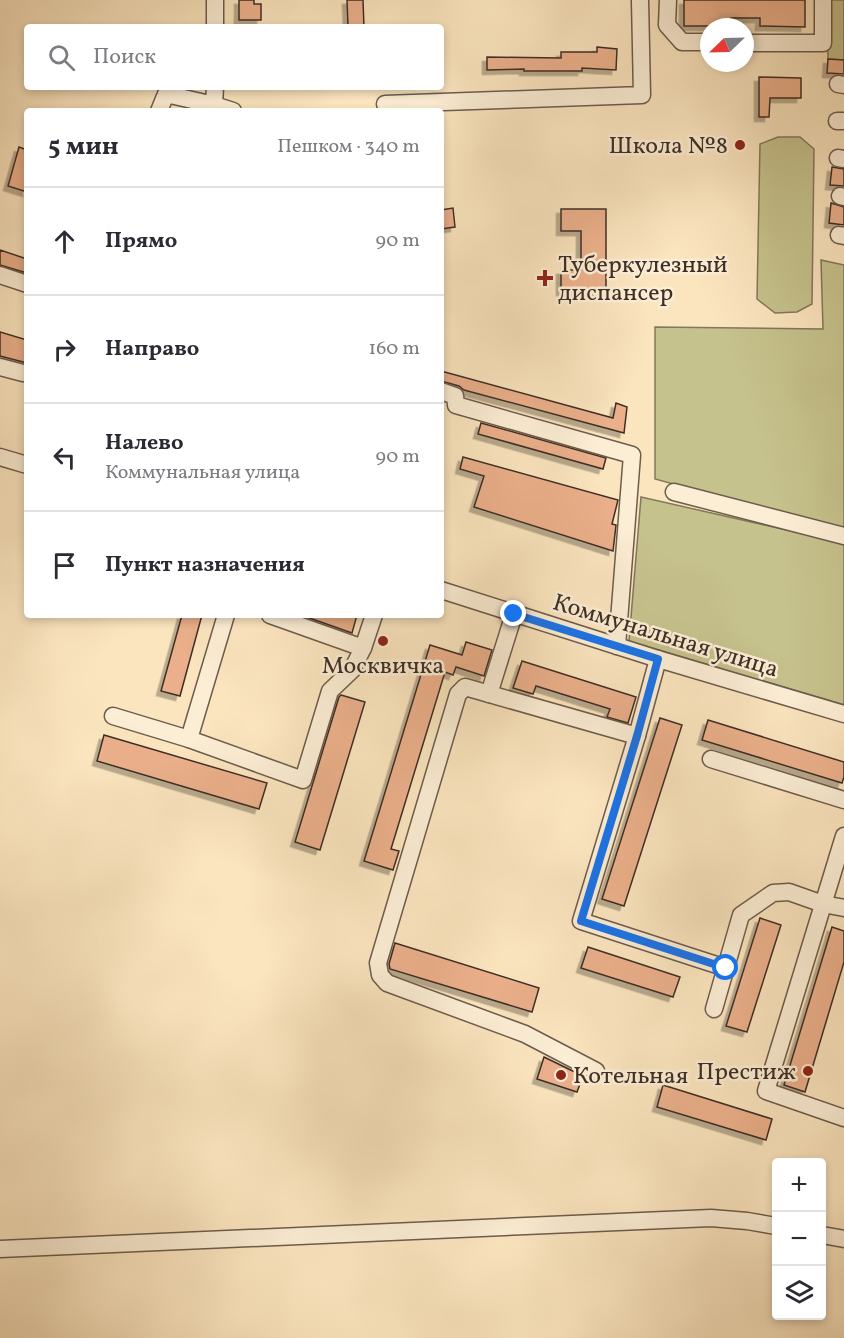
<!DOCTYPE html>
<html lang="ru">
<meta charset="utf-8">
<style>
body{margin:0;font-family:Vollkorn,serif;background:#f2f2f3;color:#2b2b33}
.controls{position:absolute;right:18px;bottom:18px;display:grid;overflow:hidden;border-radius:6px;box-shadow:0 3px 9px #0003}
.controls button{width:54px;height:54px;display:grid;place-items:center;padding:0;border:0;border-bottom:2px solid #e1e1e2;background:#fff;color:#2b2b33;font:30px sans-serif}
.compass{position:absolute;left:700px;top:18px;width:54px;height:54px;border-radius:50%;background:#fff;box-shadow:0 3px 9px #0003;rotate:247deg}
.stop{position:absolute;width:18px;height:18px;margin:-14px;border:4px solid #1a73e8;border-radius:50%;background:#fff}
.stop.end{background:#1a73e8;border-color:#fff;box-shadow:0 2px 6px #0008}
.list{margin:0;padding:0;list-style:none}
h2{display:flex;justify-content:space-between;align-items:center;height:78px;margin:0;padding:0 24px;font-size:26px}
h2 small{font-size:20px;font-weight:400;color:#7c7c81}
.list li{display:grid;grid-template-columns:39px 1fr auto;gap:18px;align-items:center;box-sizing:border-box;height:108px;padding:0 24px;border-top:2px solid #e1e1e2}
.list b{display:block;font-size:22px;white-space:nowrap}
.list p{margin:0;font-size:20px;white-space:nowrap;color:#7c7c81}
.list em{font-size:20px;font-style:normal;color:#7c7c81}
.icon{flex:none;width:33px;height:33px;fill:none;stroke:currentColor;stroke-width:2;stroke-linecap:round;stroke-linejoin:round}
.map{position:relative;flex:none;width:844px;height:1338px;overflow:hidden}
.search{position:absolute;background:#fff;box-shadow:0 3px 9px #0003;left:24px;top:24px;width:420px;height:66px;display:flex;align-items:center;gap:15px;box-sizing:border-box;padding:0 21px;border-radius:6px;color:#7c7c81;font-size:22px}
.panel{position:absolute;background:#fff;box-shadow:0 3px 9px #0003;left:24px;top:108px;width:420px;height:510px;border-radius:6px}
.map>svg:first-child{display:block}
</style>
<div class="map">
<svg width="844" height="1338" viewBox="0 0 844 1338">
<defs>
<filter id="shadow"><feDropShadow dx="-4.5" dy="4.5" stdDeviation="0" flood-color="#0004"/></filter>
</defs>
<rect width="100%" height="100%" fill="#fbe5bf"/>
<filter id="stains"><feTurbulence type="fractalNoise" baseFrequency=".00333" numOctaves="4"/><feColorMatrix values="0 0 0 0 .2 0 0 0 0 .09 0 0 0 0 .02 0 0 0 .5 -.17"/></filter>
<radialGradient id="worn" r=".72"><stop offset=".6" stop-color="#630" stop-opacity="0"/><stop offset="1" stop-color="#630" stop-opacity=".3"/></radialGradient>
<!-- green -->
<g fill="#c6c28d" stroke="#82785a" stroke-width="1.5">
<path d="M827 0H844V60L828 59Z"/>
<path d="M778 137H800L814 149 812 304 797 312 775 313 757 299 760 144Z"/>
<path d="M821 260 844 265V531L655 479V327L823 329Z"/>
<path d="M641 497 844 543V705L629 641Z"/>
</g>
<!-- building -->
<g fill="#ebb08b" stroke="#3e2e26" stroke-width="1.5" filter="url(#shadow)">
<path d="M239 0H254V4H261V20H239Z"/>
<path d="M347 0H363L364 27H348Z"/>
<path d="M684 0H805V27L760 26V18H731V26H684Z"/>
<path d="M597 47 617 49 616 70 582 68V71H524V69L487 70V57L561 58V52H597Z"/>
<path d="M828 59 844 60V74L827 73Z"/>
<path d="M759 77 801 78V98H770L769 117H759Z"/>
<path d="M19 147 27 150V192L8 186Z"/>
<path d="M832 167 844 169V186L830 185Z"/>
<path d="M831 203 844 207V225L829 223Z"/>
<path d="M453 208 455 227 441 229V210Z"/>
<path d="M561 209H606V291H561V270H581V231H561Z"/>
<path d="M0 250 27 259V273L0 265Z"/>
<path d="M0 332 27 340V363L0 356Z"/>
<path d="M441 371 613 418 616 403 627 407 624 433 464 390 459 386 441 381Z"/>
<path d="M481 423 606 458 603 469 478 434Z"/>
<path d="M463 457 618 500 612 524 616 525 613 551 474 507 484 476 460 469Z"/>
<path d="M182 615H202L180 696 161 691Z"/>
<path d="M301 615H357L352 633Z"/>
<path d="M466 642 492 650 484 676 456 667 453 675 445 672 391 849 399 851 393 870 364 861 430 645 462 655Z"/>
<path d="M522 661 636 697 628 723 607 717 610 709 536 686 533 694 513 688Z"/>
<path d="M341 695 365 702 320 850 295 842 339 697Z"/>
<path d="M660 718 682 725 624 906 602 899Z"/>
<path d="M708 720 844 762V777L842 783 702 740Z"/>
<path d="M104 735 267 783 259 809 97 761Z"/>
<path d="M760 918 781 925 747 1032 726 1026Z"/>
<path d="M832 927 844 931V962L805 1092 784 1085Z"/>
<path d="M395 943 539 988 532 1012 390 969 389 964Z"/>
<path d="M588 947 680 977 673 997 581 968Z"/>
<path d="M544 1057 583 1076 577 1092 537 1079Z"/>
<path d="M663 1085 772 1119 766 1140 657 1107Z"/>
</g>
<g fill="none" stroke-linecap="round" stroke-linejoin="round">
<defs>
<g id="minor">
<path d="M668 0 667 25 682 42H709"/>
<path d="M215 27V0"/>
<path d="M745 43H823V0"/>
<path d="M838 84 844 85"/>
<path d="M385 104 642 95 640 0"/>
<path d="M214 105 215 87"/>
<path d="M159 111 166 94 214 105 233 111"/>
<path d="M837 121H844"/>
<path d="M838 158 844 159"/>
<path d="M840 196 844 197"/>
<path d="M839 235 844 236"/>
<path d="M0 275 27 284"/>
<path d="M0 367 23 373"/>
<path d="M441 391 455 396 456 405 632 455 617 646"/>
<path d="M0 457 27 465"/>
<path d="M674 492 844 536"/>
<path d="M441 590 658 659 844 714"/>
<path d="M226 615 189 739 303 780 330 691 352 670 363 648 374 615"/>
<path d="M270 615 363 648"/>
<path d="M658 659 637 736 581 921 726 968"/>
<path d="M489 694 514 614"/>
<path d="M113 716 189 739"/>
<path d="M711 759 844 800"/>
<path d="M844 836 766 1091 844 1118"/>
<path d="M714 1009 741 915 773 893 789 892 823 904 844 908"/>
<path d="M596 1071 525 1034 387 983 380 975 378 963 458 694 465 687 637 736"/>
<path d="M822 1235 844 1239"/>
<path d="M0 1249 711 1218 747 1221 776 1226"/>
</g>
</defs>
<!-- minor casing -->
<use href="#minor" stroke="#6d5c4c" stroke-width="19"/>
<!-- minor -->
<use href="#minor" stroke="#fceed5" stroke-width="16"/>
</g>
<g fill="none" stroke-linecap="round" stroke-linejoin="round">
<!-- route -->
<path stroke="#1a73e8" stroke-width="8" d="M514 614 658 659 637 736 581 921 726 968"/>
</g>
<!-- markers -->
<g fill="#8f2418" stroke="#fceed5" stroke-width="2">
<circle cx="740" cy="145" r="6"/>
<path d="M542 269h6v6h6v6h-6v6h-6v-6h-6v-6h6z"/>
<circle cx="383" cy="641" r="6"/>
<circle cx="808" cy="1071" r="6"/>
<circle cx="561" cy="1075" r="6"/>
</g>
<g text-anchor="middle" stroke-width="5" stroke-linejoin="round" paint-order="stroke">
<!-- poi labels -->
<g font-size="24" fill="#3e2e26" stroke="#fceed5" text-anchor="end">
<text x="728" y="153">Школа №8</text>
<text x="558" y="272" text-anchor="start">Туберкулезный<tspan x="558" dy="28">диспансер</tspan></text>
<text x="383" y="673" text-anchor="middle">Москвичка</text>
<text x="796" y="1079">Престиж</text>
<text x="573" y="1083" text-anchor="start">Котельная</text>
</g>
<!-- street labels -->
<g font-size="24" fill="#3e2e26" stroke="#fceed5">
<text transform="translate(666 635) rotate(17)" y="8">Коммунальная улица</text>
</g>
</g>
<rect width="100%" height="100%" filter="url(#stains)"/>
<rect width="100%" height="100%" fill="url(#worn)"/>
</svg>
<div class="controls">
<button>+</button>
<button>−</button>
<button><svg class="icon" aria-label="layers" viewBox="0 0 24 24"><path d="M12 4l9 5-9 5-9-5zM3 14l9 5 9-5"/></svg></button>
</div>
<svg class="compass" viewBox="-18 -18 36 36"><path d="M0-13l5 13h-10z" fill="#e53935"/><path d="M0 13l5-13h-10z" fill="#7c7c81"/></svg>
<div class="stop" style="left:726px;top:968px"></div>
<div class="stop end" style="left:514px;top:614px"></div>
<div class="search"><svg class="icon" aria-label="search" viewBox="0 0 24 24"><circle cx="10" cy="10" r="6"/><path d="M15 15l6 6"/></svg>Поиск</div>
<section class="panel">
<h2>5 мин<small>Пешком · 340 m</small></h2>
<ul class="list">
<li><svg class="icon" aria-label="ahead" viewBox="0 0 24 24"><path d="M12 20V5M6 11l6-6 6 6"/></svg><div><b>Прямо</b></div><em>90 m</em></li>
<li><svg class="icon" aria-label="right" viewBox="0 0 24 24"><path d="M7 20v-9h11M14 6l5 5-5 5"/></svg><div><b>Направо</b></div><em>160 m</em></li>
<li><svg class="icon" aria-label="left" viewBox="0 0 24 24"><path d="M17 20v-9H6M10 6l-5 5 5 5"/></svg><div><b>Налево</b><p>Коммунальная улица</p></div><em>90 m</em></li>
<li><svg class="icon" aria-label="arrive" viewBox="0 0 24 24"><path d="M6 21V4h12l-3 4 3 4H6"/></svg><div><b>Пункт назначения</b></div></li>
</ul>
</section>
</div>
